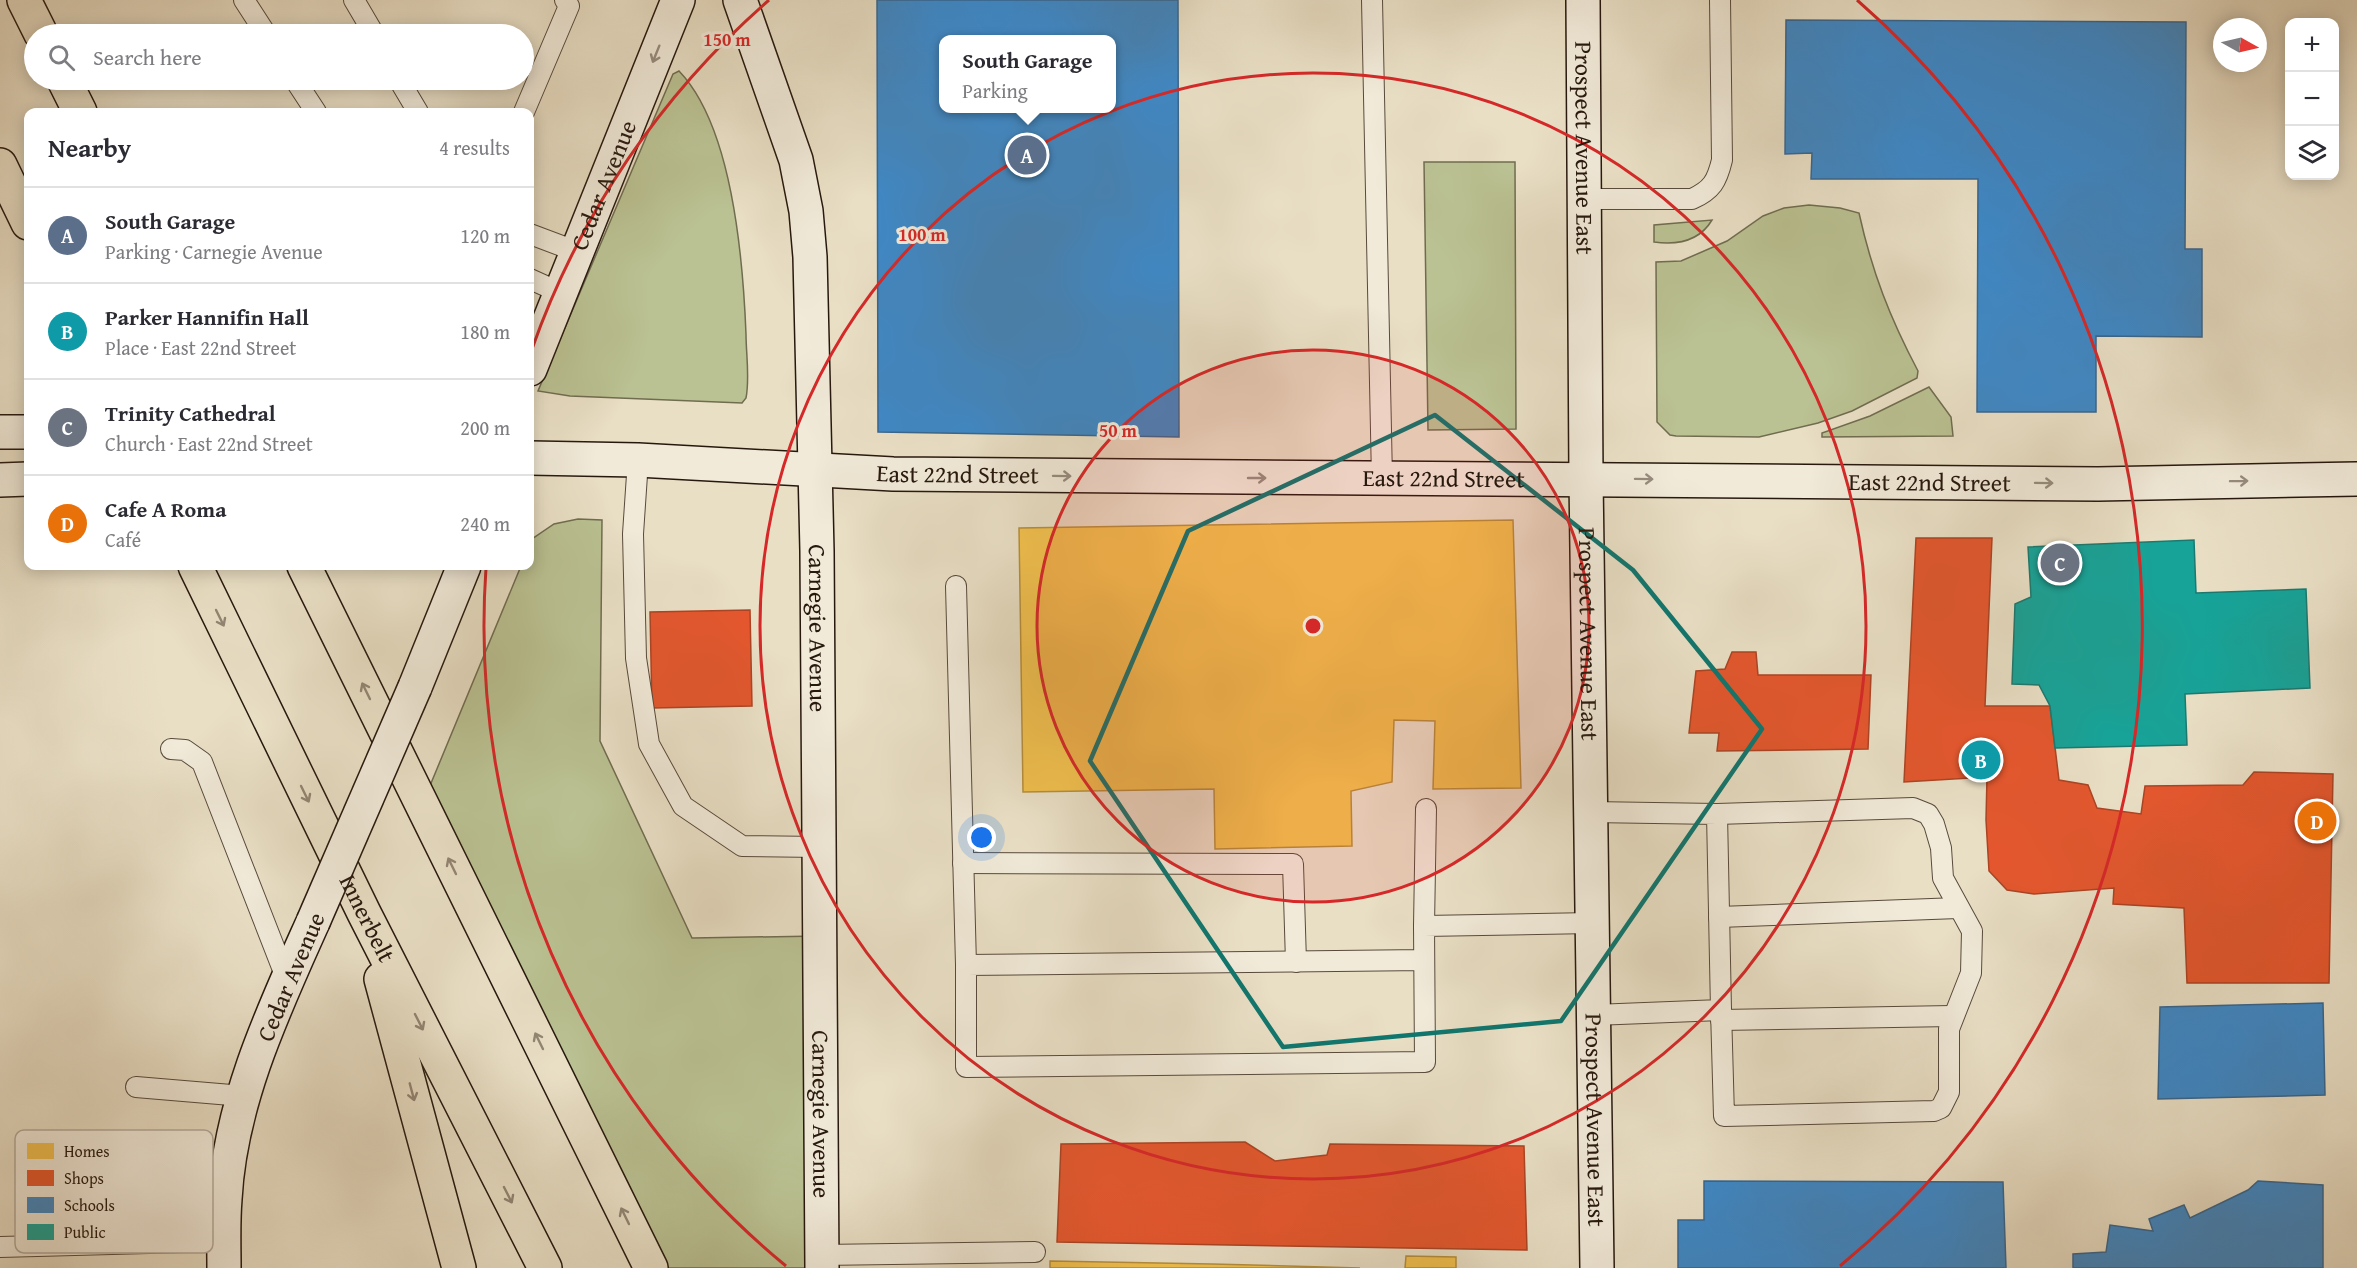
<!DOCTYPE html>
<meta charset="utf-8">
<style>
body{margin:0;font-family:"Gentium Book Plus",serif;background:#f7f7f7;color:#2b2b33}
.controls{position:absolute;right:18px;top:18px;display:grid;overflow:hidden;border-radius:12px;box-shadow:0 3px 15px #0003}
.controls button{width:54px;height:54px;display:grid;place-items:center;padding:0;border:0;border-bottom:2px solid #e1e1e2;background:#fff;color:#2b2b33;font:30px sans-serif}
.compass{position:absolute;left:2213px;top:18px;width:54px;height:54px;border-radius:50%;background:#fff;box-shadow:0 3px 15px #0003;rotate:98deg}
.you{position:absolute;left:982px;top:838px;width:21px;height:21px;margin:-15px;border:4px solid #fff;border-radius:50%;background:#1a73e8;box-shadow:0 0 0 9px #1a73e833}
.badge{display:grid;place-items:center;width:39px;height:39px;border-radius:50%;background:#111827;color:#fff;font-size:20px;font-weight:700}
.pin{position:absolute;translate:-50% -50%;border:3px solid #fff;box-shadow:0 2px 6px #0006}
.popup{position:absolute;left:939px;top:35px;width:177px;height:78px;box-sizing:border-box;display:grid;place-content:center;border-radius:12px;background:#fff;filter:drop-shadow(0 2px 4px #0005);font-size:20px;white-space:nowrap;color:#7c7c81}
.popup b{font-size:22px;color:#2b2b33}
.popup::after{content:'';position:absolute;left:50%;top:100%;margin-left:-12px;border:12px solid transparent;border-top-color:#fff}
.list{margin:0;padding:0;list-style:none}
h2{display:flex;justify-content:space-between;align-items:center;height:78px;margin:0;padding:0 24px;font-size:26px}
h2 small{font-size:20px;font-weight:400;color:#7c7c81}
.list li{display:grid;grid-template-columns:39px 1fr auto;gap:18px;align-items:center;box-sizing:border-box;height:96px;padding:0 24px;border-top:2px solid #e1e1e2}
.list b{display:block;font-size:22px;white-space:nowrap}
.list p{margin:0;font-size:20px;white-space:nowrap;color:#7c7c81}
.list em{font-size:20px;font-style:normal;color:#7c7c81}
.icon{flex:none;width:33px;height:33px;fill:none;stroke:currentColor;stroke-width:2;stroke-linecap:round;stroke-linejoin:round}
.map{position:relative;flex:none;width:2357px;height:1268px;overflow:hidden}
.search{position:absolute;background:#fff;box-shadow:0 3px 15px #0003;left:24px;top:24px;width:510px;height:66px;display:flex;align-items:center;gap:15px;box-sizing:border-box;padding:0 21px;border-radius:33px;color:#7c7c81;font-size:22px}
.panel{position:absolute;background:#fff;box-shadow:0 3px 15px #0003;left:24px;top:108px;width:510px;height:462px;border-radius:12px}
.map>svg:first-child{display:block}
</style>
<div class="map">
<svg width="2357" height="1268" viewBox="0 0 2357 1268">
<rect width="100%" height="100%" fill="#e9dfc5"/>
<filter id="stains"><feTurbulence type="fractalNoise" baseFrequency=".00333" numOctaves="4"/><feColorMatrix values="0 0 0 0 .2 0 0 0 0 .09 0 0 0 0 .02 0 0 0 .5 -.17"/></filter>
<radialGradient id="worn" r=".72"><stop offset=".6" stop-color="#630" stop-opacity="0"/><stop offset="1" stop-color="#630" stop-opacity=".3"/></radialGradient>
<!-- green -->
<g fill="#bac192" stroke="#706c50" stroke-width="1.5">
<path d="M679 71C732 126 743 259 746 334 746 354 750 378 746 398L742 403 570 396 538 391 673 74Z"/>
<path d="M1424 162H1515L1516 429 1428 430Z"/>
<path d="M1809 205 1840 208 1859 213C1872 272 1890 318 1918 371L1917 378 1852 411 1818 423 1759 437 1676 436 1670 435 1657 422 1656 262 1681 261 1727 241 1763 216 1784 208Z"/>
<path d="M1712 220C1699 242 1676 245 1654 242V225Z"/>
<path d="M1929 387 1951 417 1953 436 1822 437V433L1870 416Z"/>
<path d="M578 519 602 520 600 741 692 938 819 936 822 1268H651L422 805 521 566H530L532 539 554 524Z"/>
</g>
<!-- homes -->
<g fill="#f2c14e" stroke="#b58e3b" stroke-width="1.5">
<path d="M1513 520 1521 788 1433 789 1435 721 1394 720 1392 782 1351 791 1352 846 1215 849 1214 789 1023 792 1019 528Z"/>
<path d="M1406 1256 1456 1257V1268H1405Z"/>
<path d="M1050 1261 1212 1264 1360 1268H1050Z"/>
</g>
<!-- shops -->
<g fill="#e4572e" stroke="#ab4424" stroke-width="1.5">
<path d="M1916 538H1992L1985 706H2050L2059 780 2088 785 2097 808 2141 814 2145 786 2243 785 2254 772 2333 774 2329 983H2187L2184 908 2113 904 2114 888 2034 894 2007 890 1989 871 1986 820 1987 777 1904 782Z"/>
<path d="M750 610 752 706 652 708 650 612Z"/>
<path d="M1732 652H1756L1758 675H1871L1868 749 1717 751 1719 733H1689L1696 671 1725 669Z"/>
<path d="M1245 1142 1275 1161 1327 1155 1330 1144 1524 1146 1527 1250 1057 1242 1061 1144Z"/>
</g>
<!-- schools -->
<g fill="#3f88c5" stroke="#38668e" stroke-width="1.5" fill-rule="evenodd">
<path d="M877 0H1178L1179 437 878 432ZM943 39H1111V108H943Z"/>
<path d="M1786 20 2186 22 2185 249H2202V337L2096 336V412H1977L1978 179H1811L1812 153 1785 154Z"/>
<path d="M2323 1003 2325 1095 2158 1099 2160 1007Z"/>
<path d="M1704 1181 2003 1182 2006 1268H1678V1220H1704Z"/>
<path d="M2258 1181 2323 1185V1268H2073V1254L2106 1252 2110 1225 2153 1231 2149 1219 2184 1205 2190 1218 2248 1190Z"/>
</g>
<!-- public -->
<path fill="#17a398" stroke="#1c796f" stroke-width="1.5" d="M2194 540 2196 593 2306 589 2310 688 2185 694 2187 745 2055 748 2050 706 2039 685 2012 684 2015 604 2031 597 2028 547Z"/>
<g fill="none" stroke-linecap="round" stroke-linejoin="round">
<defs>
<g id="lane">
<path d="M244 0 266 34"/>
<path d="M354 0 374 34"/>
<path d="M1372 0 1382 479"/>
<path d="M295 80 316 112"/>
<path d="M399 80 418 112"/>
<path d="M524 112 569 6 565 0"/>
<path d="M1584 199H1692C1712 190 1717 181 1722 160L1720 0"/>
<path d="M530 234 578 252"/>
<path d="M530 279 561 293"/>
<path d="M638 460 633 534 636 658 649 744 683 806 742 846 819 847"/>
<path d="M956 586 966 965"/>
<path d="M171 749 185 750 202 762 287 980"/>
<path d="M1591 812 1717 814 1721 1010 1594 1015"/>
<path d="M1717 814 1913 808 1928 814 1934 824 1941 848 1943 878 1972 931 1971 973 1949 1029V1092L1941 1108 1934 1111 1724 1116 1721 1010"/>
<path d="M963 863 1293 864 1296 962"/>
<path d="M1719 917 1958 908"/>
<path d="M1424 926 1426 809"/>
<path d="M1424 960 966 965V1067L1425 1062 1424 926 1592 923"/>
<path d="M1721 1020 1952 1016"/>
<path d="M136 1087 243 1096"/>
<path d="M0 1247 224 1241"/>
<path d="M821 1255 1035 1252"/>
</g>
<g id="secondary">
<path id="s1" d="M740 0 796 160 806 211 810 257 817 551 822 1268"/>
<path id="s2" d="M1583 0 1586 478 1597 1268"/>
<path id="s3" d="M530 369 678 0"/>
<path d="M0 432H28"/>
<path id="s4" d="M530 458 638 460 893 474 2098 484 2357 479"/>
<path d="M0 480 28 479"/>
<path d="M415 687 464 566"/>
<path d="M224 1268C224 1245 223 1222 225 1199 230 1102 274 1009 313 922"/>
</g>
<g id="highway">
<path d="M24 0 41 34"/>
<path d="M64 80 80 112"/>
<path d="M0 165 28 223"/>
<path id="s5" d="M195 566 364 913 545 1268"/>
<path d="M304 566 651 1268"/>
<path d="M381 979 459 1268"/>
</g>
</defs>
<!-- lane casing -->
<use href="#lane" stroke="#584a3c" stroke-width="22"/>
<!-- secondary casing -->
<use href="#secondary" stroke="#27180e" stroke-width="36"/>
<!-- highway casing -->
<use href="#highway" stroke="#27180e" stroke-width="36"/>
<!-- lane -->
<use href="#lane" stroke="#f1ead9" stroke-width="20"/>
<!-- secondary -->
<use href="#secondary" stroke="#f1ead9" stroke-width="33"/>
<!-- highway -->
<use href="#highway" stroke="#e9dfc5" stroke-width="33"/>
<defs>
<path id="secondary-bridge" d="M313 922 415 687"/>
</defs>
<!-- secondary-bridge casing -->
<use href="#secondary-bridge" stroke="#27180e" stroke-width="36" stroke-linecap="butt"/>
<!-- secondary-bridge -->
<use href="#secondary-bridge" stroke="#f1ead9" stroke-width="33"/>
</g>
<!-- one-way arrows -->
<defs><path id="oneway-shaft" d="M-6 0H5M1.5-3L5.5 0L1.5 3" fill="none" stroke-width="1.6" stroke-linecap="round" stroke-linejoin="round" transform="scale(1.5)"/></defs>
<g stroke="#968c7e">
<use href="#oneway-shaft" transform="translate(656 54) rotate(112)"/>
<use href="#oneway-shaft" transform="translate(1062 476) rotate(1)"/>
<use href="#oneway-shaft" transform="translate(1257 478)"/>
<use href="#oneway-shaft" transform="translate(1644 479) rotate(1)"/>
<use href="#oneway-shaft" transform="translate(2239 481) rotate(-1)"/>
<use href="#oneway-shaft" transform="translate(2044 483) rotate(1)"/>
</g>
<g stroke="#928573">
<use href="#oneway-shaft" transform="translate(220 618) rotate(64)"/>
<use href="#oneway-shaft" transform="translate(366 691) rotate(-116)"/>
<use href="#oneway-shaft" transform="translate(305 794) rotate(64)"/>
<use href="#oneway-shaft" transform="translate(452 866) rotate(-116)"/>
<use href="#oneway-shaft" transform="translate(419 1022) rotate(63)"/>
<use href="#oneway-shaft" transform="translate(539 1041) rotate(-116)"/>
<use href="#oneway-shaft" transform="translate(412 1092) rotate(75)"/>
<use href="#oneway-shaft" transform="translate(508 1195) rotate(63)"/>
<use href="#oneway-shaft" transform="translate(625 1216) rotate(-116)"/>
</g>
<!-- marked area -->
<path fill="none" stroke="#0f766e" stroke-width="4.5" stroke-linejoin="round" d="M1435 415 1633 570 1762 729 1561 1021 1283 1047 1090 761 1188 531Z"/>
<!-- distance rings -->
<circle cx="1313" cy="626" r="276" fill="#d62828" fill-opacity=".12"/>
<g fill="none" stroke="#d62828" stroke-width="3">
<circle cx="1313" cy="626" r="276"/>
<circle cx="1313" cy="626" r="553"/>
<path d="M786 1266A829 829 0 0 1 486 568M532 349A829 829 0 0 1 769 0M1857 0A829 829 0 0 1 1840 1266"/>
</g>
<g text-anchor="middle" stroke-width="6" stroke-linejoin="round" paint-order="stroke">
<!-- street labels -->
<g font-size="24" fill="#27180e" stroke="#f1ead9">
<text dy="8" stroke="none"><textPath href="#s2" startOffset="148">Prospect Avenue East</textPath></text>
<text dy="8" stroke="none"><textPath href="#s3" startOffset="198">Cedar Avenue</textPath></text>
<text dy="8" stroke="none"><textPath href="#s4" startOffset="428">East 22nd Street</textPath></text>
<text dy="8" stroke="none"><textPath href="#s4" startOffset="914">East 22nd Street</textPath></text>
<text dy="8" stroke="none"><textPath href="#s4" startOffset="1400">East 22nd Street</textPath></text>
<text dy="8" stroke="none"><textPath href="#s1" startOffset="639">Carnegie Avenue</textPath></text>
<text dy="8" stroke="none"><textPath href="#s2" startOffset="634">Prospect Avenue East</textPath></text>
<text dy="8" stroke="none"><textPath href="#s5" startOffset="392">Innerbelt</textPath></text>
<text transform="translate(291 977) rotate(-67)" y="8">Cedar Avenue</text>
<text dy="8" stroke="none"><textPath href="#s1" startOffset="1125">Carnegie Avenue</textPath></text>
<text dy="8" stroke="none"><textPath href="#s2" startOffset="1120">Prospect Avenue East</textPath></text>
</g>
</g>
<!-- legend -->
<rect x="15" y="1130" width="198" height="123" rx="9" fill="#f1ead9" stroke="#b4ab9c" stroke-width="1.5"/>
<rect x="27" y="1143" width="27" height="16" fill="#f2c14e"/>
<rect x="27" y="1170" width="27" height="16" fill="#e4572e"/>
<rect x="27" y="1197" width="27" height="16" fill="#3f88c5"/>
<rect x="27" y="1224" width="27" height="16" fill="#17a398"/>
<g font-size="16" fill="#27180e">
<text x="64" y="1157">Homes</text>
<text x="64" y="1184">Shops</text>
<text x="64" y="1211">Schools</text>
<text x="64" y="1238">Public</text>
</g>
<circle cx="1313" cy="626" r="9" fill="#d62828" stroke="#f1ead9" stroke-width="3"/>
<g font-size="18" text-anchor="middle" font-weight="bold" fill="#d62828" stroke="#f1ead9" stroke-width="6" stroke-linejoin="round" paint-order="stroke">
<text x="727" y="46">150 m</text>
<text x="922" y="241">100 m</text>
<text x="1118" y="437">50 m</text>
</g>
<rect width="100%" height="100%" filter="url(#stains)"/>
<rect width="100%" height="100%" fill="url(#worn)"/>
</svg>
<div class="controls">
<button>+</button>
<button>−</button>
<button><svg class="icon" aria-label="layers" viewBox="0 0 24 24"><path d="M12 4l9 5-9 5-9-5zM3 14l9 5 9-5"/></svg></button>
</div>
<svg class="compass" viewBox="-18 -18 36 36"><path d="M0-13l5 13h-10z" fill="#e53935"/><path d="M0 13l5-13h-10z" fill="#7c7c81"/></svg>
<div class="you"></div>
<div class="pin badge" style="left:1027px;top:155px;background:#5c6f8a">A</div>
<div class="popup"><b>South Garage</b>Parking</div>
<div class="pin badge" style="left:1981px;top:760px;background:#0f9aa8">B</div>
<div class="pin badge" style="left:2060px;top:563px;background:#6b7280">C</div>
<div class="pin badge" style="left:2317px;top:821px;background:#e8710a">D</div>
<div class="search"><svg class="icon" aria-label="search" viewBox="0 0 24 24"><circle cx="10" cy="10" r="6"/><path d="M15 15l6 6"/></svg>Search here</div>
<section class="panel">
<h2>Nearby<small>4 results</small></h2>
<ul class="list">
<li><span class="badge" style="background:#5c6f8a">A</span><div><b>South Garage</b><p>Parking · Carnegie Avenue</p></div><em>120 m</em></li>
<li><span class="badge" style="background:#0f9aa8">B</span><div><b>Parker Hannifin Hall</b><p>Place · East 22nd Street</p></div><em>180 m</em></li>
<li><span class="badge" style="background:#6b7280">C</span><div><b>Trinity Cathedral</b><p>Church · East 22nd Street</p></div><em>200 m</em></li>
<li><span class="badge" style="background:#e8710a">D</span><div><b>Cafe A Roma</b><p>Café</p></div><em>240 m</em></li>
</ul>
</section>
</div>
